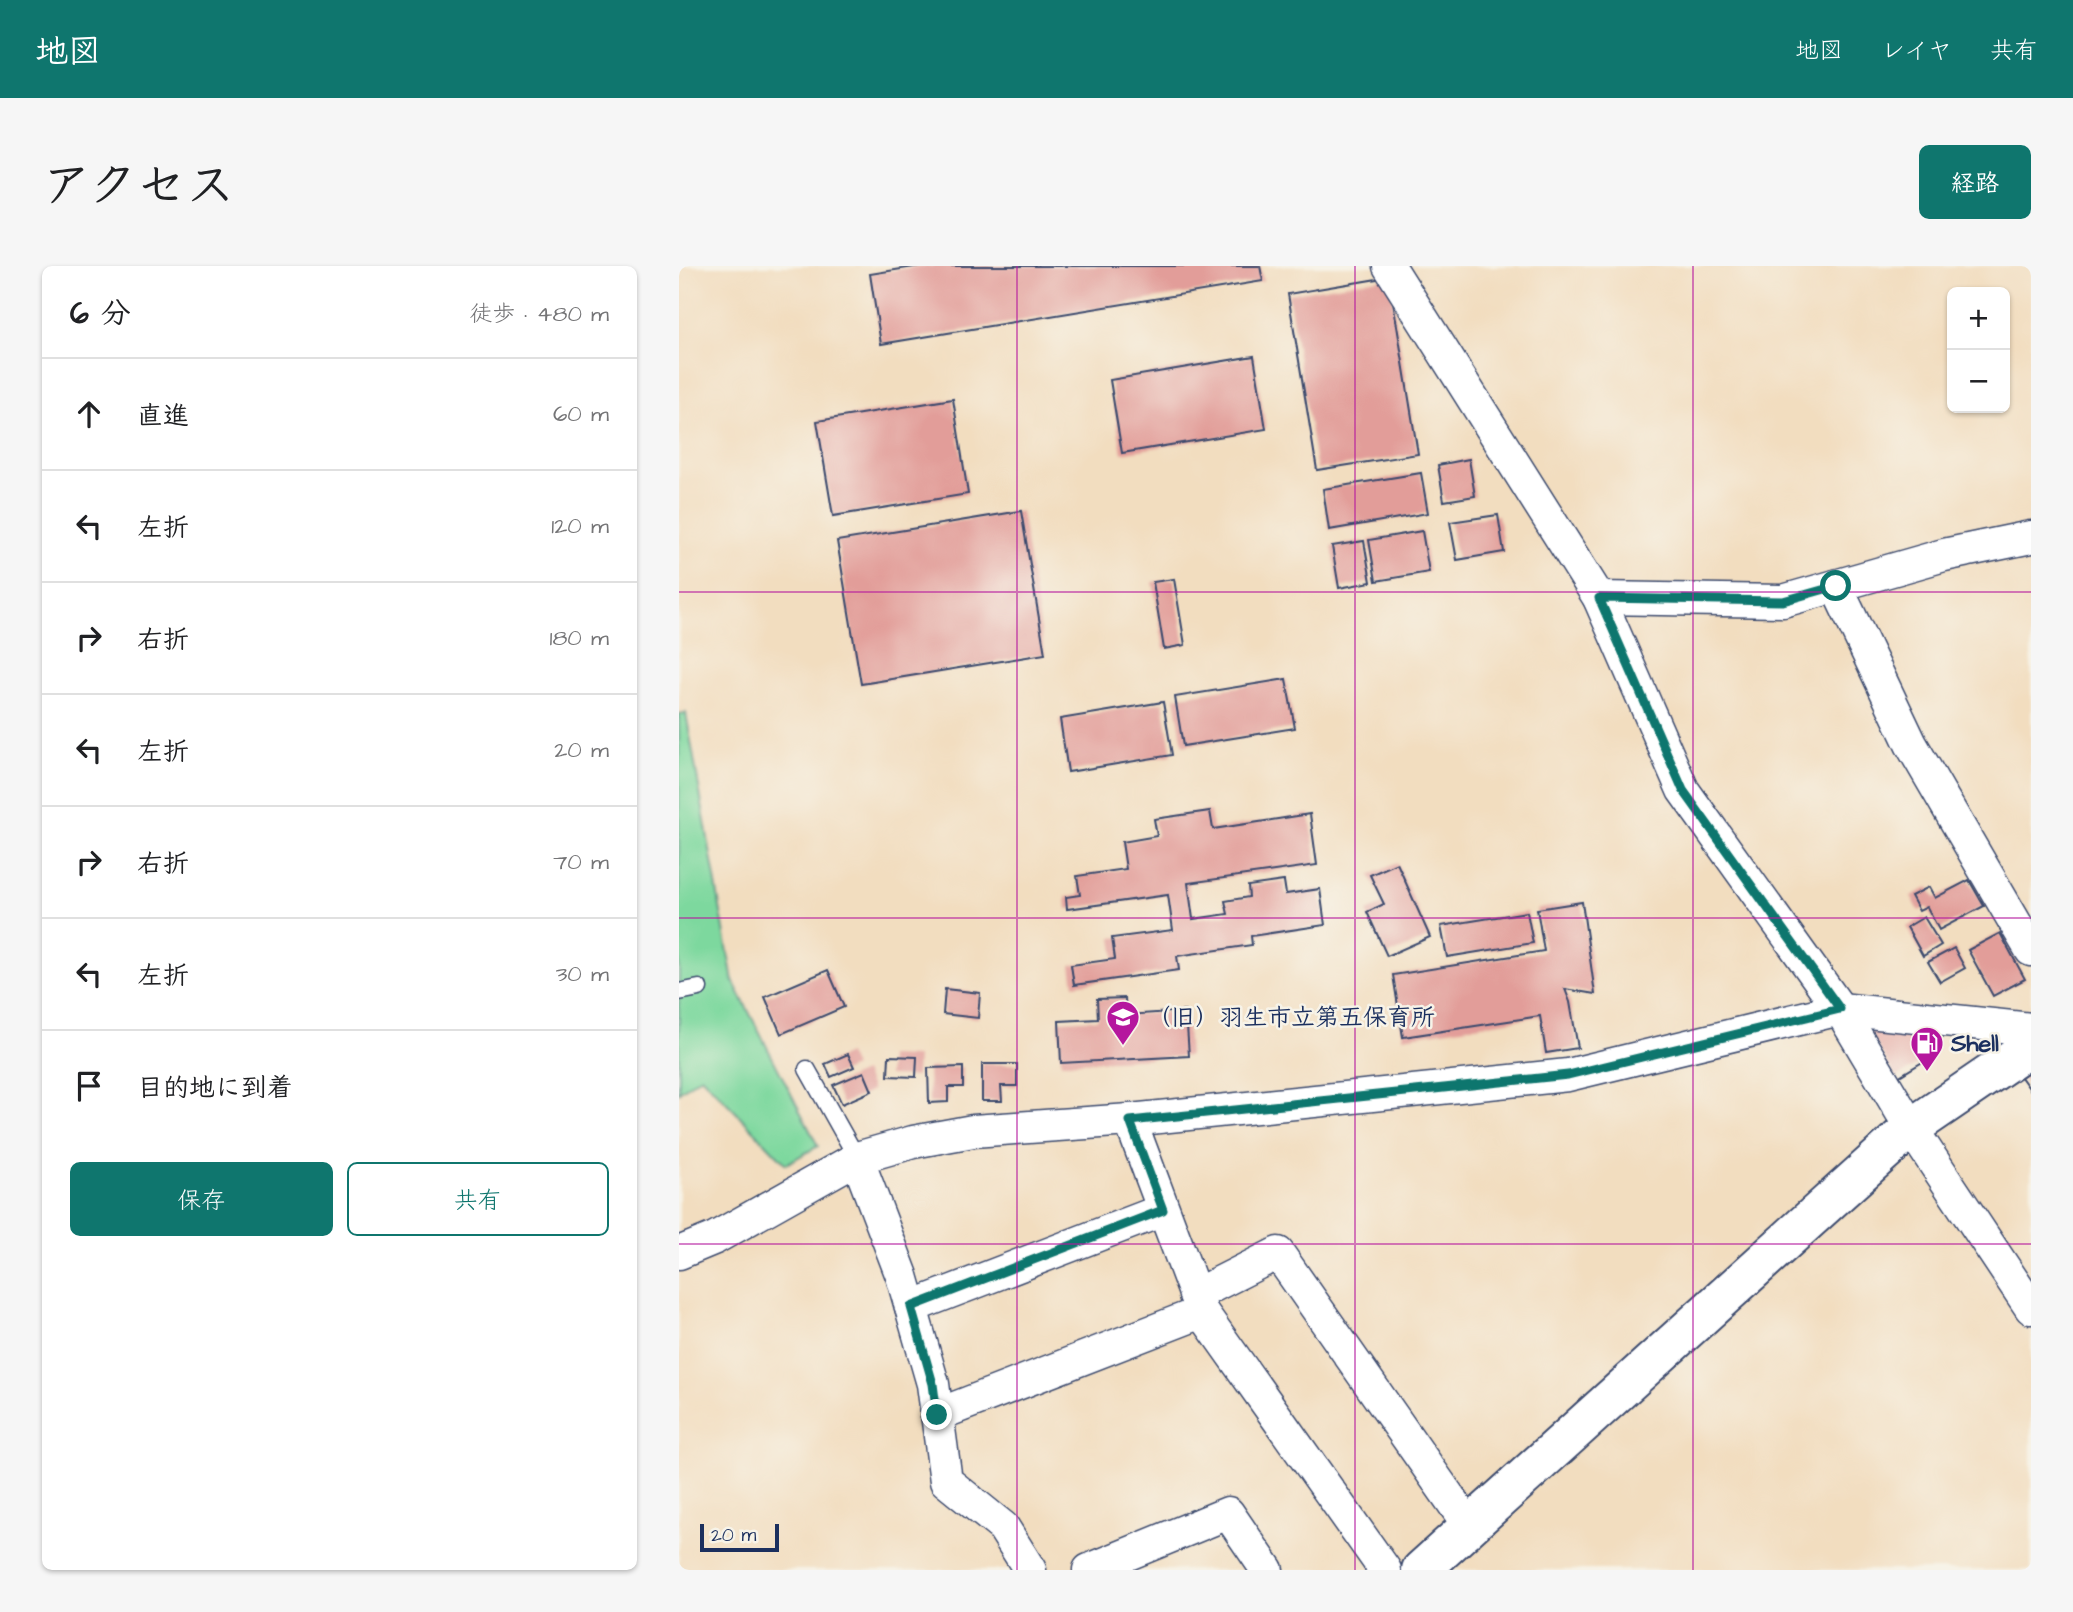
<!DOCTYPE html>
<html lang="ja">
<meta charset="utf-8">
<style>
body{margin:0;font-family:"Architects Daughter","Klee One",sans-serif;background:#f6f6f6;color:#202124}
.controls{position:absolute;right:21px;top:21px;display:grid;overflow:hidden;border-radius:10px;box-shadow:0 2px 5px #0004}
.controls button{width:63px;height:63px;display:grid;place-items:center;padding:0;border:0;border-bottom:2px solid #e0e0e0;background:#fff;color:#202124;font:35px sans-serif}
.scale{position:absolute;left:21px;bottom:18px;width:79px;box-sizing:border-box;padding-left:7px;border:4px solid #1b2f5e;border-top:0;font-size:19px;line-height:24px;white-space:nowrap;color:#1b2f5e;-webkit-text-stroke:5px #f7f3e8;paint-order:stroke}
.stop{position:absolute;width:21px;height:21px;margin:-16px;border:5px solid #0f766e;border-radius:50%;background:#fff}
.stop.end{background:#0f766e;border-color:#fff;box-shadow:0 2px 7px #0008}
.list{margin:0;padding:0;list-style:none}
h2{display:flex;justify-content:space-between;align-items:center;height:91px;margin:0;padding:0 28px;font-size:30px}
h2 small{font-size:23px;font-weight:400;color:#757577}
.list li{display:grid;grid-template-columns:46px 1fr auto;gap:21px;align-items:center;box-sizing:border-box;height:112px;padding:0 28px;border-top:2px solid #e0e0e0}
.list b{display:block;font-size:26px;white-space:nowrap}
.list em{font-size:23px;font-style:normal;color:#757577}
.actions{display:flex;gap:14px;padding:21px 28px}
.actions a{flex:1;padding:16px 0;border:2px solid #0f766e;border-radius:10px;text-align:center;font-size:24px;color:#0f766e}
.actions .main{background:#0f766e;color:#fff}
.icon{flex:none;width:38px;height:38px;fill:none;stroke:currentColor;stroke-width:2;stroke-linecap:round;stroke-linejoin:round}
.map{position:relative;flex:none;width:1352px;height:1304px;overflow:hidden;border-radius:10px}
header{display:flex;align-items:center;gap:42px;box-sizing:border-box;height:98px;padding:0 35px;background:#0f766e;color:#fff}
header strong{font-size:33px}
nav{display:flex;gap:38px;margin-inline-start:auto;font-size:24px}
.intro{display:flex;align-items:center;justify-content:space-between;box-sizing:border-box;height:168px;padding:0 42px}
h1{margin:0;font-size:49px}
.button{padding:18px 32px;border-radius:10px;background:#0f766e;color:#fff;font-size:24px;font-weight:700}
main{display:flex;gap:42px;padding:0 42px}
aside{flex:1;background:#fff;border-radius:10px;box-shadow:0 2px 5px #0004}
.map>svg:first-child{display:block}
</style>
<header>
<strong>地図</strong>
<nav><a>地図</a><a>レイヤ</a><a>共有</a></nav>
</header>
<div class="intro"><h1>アクセス</h1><a class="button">経路</a></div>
<main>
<aside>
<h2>6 分<small>徒歩 · 480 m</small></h2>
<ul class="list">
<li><svg class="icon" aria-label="ahead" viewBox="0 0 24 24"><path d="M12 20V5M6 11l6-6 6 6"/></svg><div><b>直進</b></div><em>60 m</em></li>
<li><svg class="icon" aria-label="left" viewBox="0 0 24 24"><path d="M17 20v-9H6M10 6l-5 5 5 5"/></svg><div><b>左折</b></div><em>120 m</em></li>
<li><svg class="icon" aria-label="right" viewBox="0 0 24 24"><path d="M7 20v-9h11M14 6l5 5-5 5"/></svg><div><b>右折</b></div><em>180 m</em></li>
<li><svg class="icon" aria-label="left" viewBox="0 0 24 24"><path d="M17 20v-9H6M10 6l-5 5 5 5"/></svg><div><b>左折</b></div><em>20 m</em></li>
<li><svg class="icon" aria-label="right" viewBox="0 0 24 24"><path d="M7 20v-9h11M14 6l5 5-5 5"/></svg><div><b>右折</b></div><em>70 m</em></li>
<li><svg class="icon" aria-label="left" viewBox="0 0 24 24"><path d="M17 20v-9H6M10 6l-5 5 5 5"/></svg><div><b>左折</b></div><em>30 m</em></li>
<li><svg class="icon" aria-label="arrive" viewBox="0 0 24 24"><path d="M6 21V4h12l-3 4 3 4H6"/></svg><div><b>目的地に到着</b></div></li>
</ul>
<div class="actions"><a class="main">保存</a><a>共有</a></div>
</aside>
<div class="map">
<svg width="1352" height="1304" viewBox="0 0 1352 1304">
<rect width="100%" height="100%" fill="#f7f3e8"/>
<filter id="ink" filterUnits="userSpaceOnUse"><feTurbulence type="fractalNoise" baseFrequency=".0143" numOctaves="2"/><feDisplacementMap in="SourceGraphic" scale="14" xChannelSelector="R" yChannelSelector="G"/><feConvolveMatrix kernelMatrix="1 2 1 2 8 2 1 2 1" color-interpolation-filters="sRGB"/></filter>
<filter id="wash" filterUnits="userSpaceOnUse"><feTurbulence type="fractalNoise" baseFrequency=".00686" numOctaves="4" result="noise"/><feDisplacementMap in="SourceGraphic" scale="28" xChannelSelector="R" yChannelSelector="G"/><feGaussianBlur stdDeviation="1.57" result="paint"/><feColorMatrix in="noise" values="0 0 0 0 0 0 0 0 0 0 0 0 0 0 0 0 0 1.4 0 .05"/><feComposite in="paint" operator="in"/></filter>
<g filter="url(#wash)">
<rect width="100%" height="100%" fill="#f2ddbf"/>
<!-- green -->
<path fill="#7dd89e" stroke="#4c847e" stroke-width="2" d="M7 447 54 715 139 880 107 898 22 810 0 826V448Z"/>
<g id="blocks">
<!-- building -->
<g fill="#e29d99">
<path d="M241 0H581L584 15 202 78 191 8Z"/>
<path d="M710 11 739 188 638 204 609 28Z"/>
<path d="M575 90 587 163 443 187 431 114Z"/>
<path d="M274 133 289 228 154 250 138 155Z"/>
<path d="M790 193 796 230 765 235 759 199Z"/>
<path d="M742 207 749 247 650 264 644 223Z"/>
<path d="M342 245 366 388 182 418 158 275Z"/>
<path d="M819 249 825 286 778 294 771 256Z"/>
<path d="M743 265 750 306 697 315 690 274Z"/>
<path d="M685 275 692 316 660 322 653 280Z"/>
<path d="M495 313 506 379 485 383 474 316Z"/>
<path d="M607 413 616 462 504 480 496 431Z"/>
<path d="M484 436 493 489 389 506 381 453Z"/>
<path d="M531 545 534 563 631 548 638 599 509 617 514 653 549 648 546 635 570 631 569 620 605 615 607 628 641 623 646 659 572 670 573 679 498 690 500 704 395 719 392 699 436 693 433 672 494 664 489 629 388 643 387 631 401 629 398 610 447 603 443 576 478 570 475 553Z"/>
<path d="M718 597 751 671 708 690 688 646 705 638 691 609Z"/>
<path d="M1290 614 1305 640 1260 664 1248 641 1240 645 1232 630 1250 621 1256 632Z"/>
<path d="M903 636 916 728 886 723 891 736 899 782 867 787 861 750 724 771 714 709 865 685 858 643Z"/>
<path d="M848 646 854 677 768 691 762 660Z"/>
<path d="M1245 651 1262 679 1244 690 1228 661Z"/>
<path d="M1321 667 1346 713 1314 730 1289 684Z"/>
<path d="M1275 682 1286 702 1261 716 1249 696Z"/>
<path d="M149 704 165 741 102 768 86 731Z"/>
<path d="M266 723 301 727 299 752 264 748Z"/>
<path d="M446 732 447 749 507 745 510 790 382 797 380 755 419 753 418 733Z"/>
<path d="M1184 756 1237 758 1255 789 1217 812Z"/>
<path d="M169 788 175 801 152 811 146 798Z"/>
<path d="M210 790 238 791 237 811 209 810Z"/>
<path d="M303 798H338V820H322L323 835H303Z"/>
<path d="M284 801V821H269V836L250 837 249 802Z"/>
<path d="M1352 804V825L1342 811Z"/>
<path d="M185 806 193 825 163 838 154 819Z"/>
</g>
</g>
</g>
<g filter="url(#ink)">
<use href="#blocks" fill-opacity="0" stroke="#3b496d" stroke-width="2"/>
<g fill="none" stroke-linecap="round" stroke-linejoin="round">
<defs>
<g id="lane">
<path d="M0 726 20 722"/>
<path d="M128 803 178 892"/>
</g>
<g id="street">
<path d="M710 0 920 332 1004 524 1161 743 1232 862 1352 1042"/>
<path d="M1157 320 1232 478 1352 684"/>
<path d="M920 332 1104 335 1265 289 1352 271"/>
<path d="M451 854 523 1046 706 1304"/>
<path d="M178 892 223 1010 254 1118 267 1215 324 1261 351 1304"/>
<path d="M0 987 36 972 178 892 234 876 294 865 451 854 889 809 1161 743 1352 763"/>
<path d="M516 1029 599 987 791 1261"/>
<path d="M232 1041 484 944"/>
<path d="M258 1149 523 1046"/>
<path d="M410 1304 549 1247 588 1304"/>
</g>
<path id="secondary" d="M742 1304 1232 862 1352 780"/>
</defs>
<!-- lane casing -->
<use href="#lane" stroke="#3b496d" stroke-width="19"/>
<!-- street casing -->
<use href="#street" stroke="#3b496d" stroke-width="35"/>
<!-- secondary casing -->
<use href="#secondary" stroke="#3b496d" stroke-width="42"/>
<!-- lane -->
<use href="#lane" stroke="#fff" stroke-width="16"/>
<!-- street -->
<use href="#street" stroke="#fff" stroke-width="32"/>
<!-- secondary -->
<use href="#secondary" stroke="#fff" stroke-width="38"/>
</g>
</g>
<g fill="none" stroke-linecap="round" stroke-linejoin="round" filter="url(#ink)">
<!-- route -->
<path stroke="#0f766e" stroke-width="9" d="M258 1149 254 1118 232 1041 484 944 451 855 889 809 1161 743 1004 524 920 332 1104 335 1157 320"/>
</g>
<!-- grid -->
<path fill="none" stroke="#b5179e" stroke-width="2" stroke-opacity="0.55" d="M338 0V1304M676 0V1304M1014 0V1304M0 326H1352M0 652H1352M0 978H1352"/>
<!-- icons -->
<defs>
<symbol id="school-pin" viewBox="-11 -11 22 30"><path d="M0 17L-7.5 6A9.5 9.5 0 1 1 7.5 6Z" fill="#b5179e" stroke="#f7f3e8"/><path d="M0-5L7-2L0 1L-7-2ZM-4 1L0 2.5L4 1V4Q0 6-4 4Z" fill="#fff"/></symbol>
<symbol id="fuel-pin" viewBox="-11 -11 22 30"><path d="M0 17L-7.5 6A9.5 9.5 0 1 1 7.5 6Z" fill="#b5179e" stroke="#f7f3e8"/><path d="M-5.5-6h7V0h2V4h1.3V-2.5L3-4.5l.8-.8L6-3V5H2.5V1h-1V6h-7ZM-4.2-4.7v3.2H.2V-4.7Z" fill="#fff"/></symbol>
</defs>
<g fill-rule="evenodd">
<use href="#school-pin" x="425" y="732" width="38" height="52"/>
<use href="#fuel-pin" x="1229" y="758" width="38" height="52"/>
</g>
<g text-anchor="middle" stroke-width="5" stroke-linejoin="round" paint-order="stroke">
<!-- poi labels -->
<g font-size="24" font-weight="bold" fill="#1b2f5e" stroke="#f7f3e8" text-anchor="start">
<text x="468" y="759">（旧）羽生市立第五保育所</text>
<text x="1272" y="785">Shell</text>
</g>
</g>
</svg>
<div class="controls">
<button>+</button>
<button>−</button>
</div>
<div class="scale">20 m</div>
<div class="stop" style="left:1157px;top:320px"></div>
<div class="stop end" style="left:258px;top:1149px"></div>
</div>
</main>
